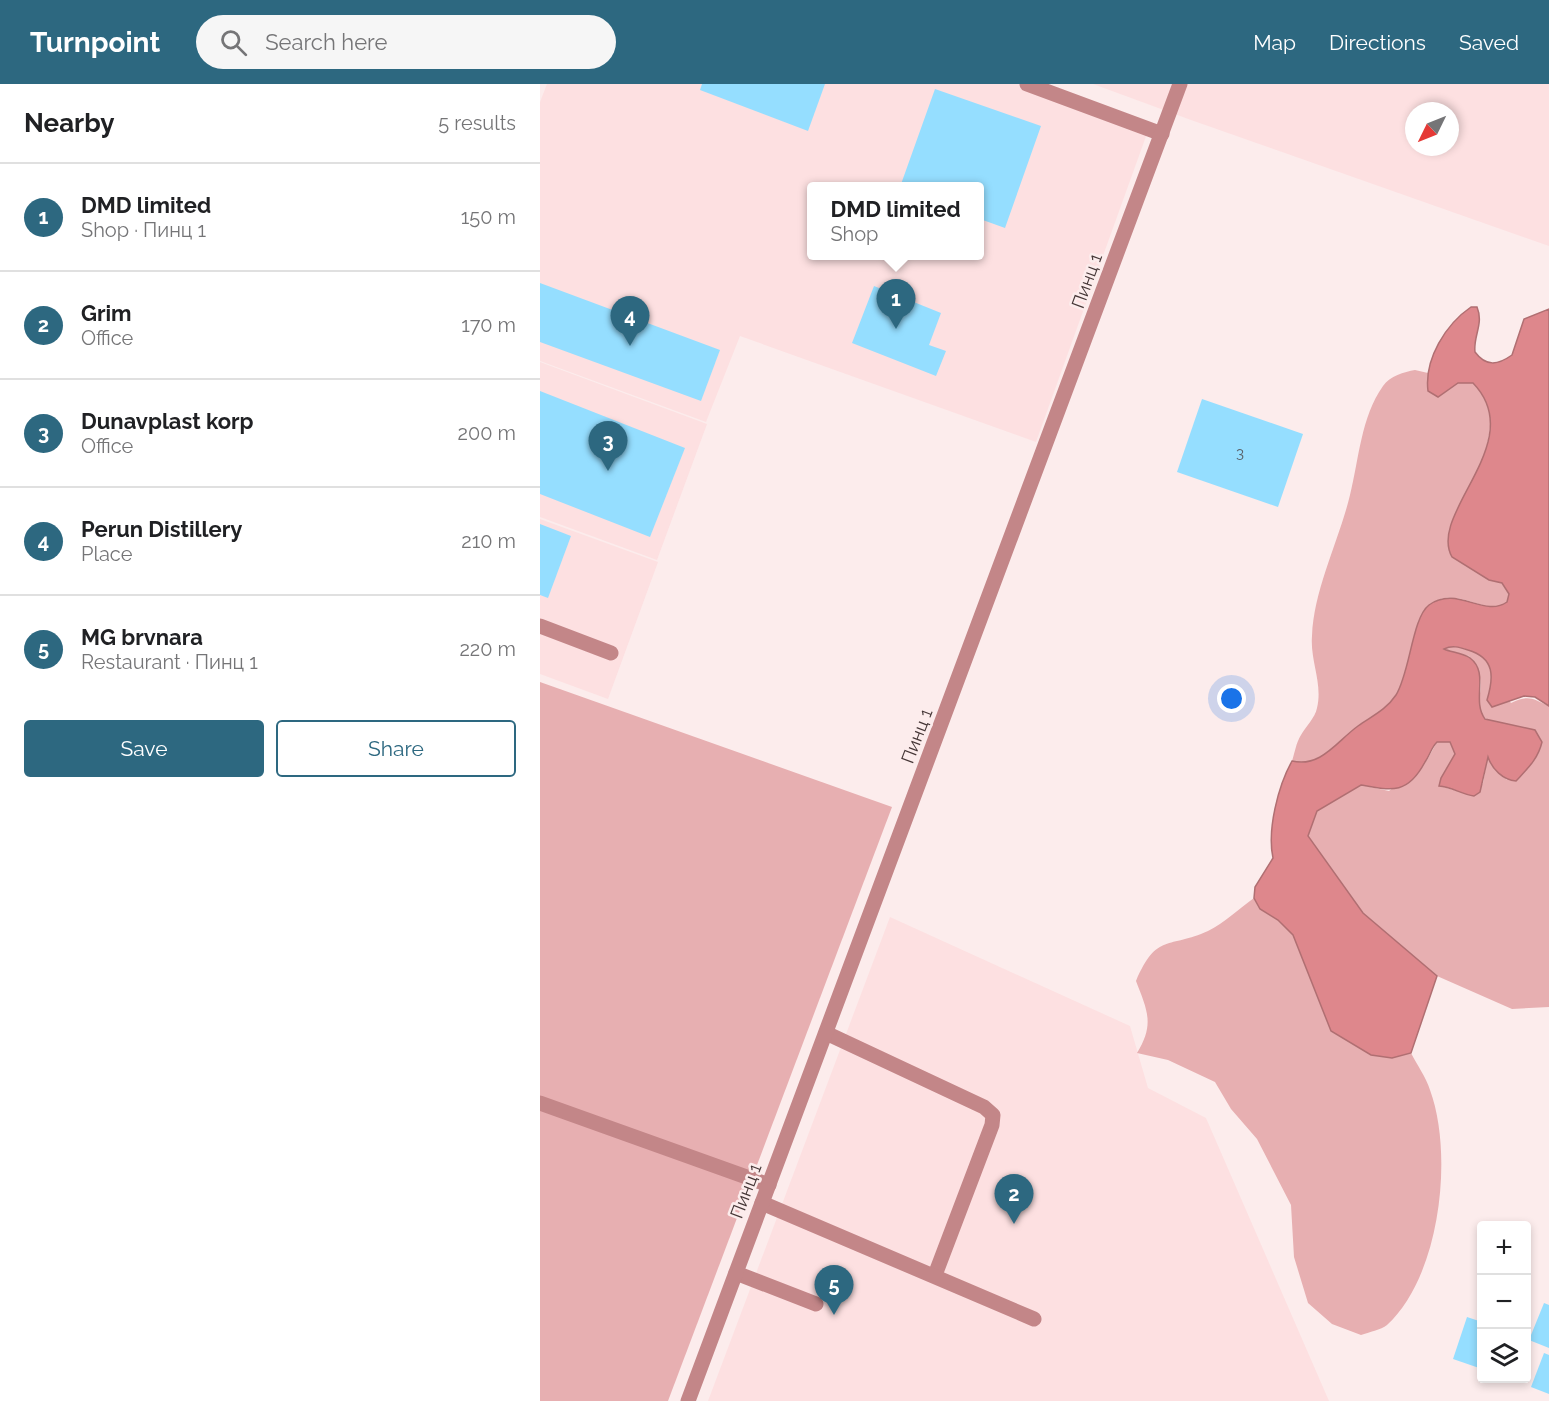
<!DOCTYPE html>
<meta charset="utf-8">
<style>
body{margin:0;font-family:Raleway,sans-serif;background:#f6f6f6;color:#202124}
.controls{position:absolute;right:18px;bottom:18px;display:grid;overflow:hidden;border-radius:6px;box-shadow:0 3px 9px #0003}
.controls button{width:54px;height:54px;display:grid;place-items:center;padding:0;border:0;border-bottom:2px solid #e0e0e0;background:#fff;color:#202124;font:30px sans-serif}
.compass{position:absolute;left:865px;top:18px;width:54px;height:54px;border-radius:50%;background:#fff;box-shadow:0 3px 9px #0003;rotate:227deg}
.you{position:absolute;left:692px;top:615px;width:21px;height:21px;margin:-15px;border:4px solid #fff;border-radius:50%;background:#1a73e8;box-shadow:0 0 0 9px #1a73e833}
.badge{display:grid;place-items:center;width:39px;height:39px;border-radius:50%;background:#2d6880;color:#fff;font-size:20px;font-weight:700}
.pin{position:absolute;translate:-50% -50px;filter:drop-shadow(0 2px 3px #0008)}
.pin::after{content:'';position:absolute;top:32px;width:21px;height:18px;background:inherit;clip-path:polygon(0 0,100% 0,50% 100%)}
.popup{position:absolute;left:267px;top:98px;width:177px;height:78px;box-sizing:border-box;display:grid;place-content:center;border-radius:6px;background:#fff;filter:drop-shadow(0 2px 4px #0005);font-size:20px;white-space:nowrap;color:#757577}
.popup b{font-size:22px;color:#202124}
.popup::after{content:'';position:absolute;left:50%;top:100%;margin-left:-12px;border:12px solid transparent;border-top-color:#fff}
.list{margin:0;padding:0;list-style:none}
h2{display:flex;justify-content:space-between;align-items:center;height:78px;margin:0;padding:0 24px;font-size:26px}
h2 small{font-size:20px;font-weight:400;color:#757577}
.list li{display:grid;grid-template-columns:39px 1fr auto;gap:18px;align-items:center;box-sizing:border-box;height:108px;padding:0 24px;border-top:2px solid #e0e0e0}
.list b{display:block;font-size:22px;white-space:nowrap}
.list p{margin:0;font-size:20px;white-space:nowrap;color:#757577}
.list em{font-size:20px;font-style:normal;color:#757577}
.actions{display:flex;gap:12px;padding:18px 24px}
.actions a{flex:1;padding:14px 0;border:2px solid #2d6880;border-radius:6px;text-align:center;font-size:21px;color:#2d6880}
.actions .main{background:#2d6880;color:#fff}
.icon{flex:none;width:33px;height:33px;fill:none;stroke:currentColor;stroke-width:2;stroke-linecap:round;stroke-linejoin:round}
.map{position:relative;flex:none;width:1009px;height:1317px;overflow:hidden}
header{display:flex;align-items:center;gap:36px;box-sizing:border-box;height:84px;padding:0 30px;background:#2d6880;color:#fff}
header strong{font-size:28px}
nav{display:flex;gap:33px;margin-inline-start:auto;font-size:21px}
.search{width:420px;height:54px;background:#f6f6f6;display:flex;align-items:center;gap:15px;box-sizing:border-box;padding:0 21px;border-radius:33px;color:#757577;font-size:22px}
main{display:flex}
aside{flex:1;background:#fff}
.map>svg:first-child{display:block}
</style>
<header>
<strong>Turnpoint</strong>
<div class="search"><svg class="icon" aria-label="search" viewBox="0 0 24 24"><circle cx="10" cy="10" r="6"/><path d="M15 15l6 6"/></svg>Search here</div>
<nav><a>Map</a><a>Directions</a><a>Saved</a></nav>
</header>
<main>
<aside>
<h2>Nearby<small>5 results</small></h2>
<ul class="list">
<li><span class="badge">1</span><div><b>DMD limited</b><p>Shop · Пинц 1</p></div><em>150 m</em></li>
<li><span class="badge">2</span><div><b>Grim</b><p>Office</p></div><em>170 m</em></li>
<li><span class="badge">3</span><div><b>Dunavplast korp</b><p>Office</p></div><em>200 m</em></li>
<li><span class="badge">4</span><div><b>Perun Distillery</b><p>Place</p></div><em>210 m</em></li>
<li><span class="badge">5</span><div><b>MG brvnara</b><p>Restaurant · Пинц 1</p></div><em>220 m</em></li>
</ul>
<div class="actions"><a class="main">Save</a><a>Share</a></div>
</aside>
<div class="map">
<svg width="1009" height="1317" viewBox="0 0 1009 1317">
<rect width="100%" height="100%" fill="#fcecec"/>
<!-- built -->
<g fill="#fde0e1" fill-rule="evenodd">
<path d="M7 0H483L609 44 496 358 200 252 166 338 0 277V18ZM272 103H440V172H272Z"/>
<path d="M553 0H1009V162L651 36ZM874 27H910V63H874Z"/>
<path d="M0 278 167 340 117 476 0 433Z"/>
<path d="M0 435 118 478 68 615 0 590Z"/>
<path d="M350 833 590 942 608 1004 666 1034 789 1317H168Z"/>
</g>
<!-- green -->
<g fill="#e7afb1">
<path d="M875 286 888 289V307L898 313 918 299H933C940 307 947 315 949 326 957 360 922 428 909 462L912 473 949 496 962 499 969 510 967 519C944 533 917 500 889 521 872 534 870 589 856 611 846 626 832 632 818 642 797 657 781 684 752 677 755 668 756 659 761 651 766 642 775 634 777 624 783 599 770 577 772 552 774 504 799 457 810 411 819 375 821 333 843 302 850 292 864 288 875 286Z"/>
<path d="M909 563H919L943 571 950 582 953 595 971 619C989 610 993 615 1009 622V923L972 925 897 892 823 829 768 752 777 727 821 701 849 707 887 676 897 658H910L915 670 900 702 934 712 943 699 948 672 955 685 967 696 954 638C926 629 945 613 940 594 938 587 932 579 929 572L903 565Z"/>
<path d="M0 598 352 723 128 1317H0Z"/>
<path d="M714 814 720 825 738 836 753 851 791 947 831 971 852 974 871 969C877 981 886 993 890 1006 914 1071 900 1193 847 1241 841 1246 829 1248 821 1251L792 1240 768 1219 754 1173 751 1121 717 1055 691 1025 675 998 628 976 597 969C615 940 607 926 596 897 617 848 629 865 668 847 684 839 700 824 714 814Z"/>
</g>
<!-- water -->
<path fill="#de878c" stroke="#b06f72" stroke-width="1.5" d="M931 223H937C944 240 933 252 935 268 946 283 958 281 972 271L984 235 1009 225V622L995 613 984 612 952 623 947 616C954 593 955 574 928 566 919 563 912 561 904 565 910 568 923 569 930 574 950 589 931 616 945 635L995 646 1002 658C998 675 988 684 976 697 963 696 952 685 948 673L940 708 934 712C921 710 912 703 899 702L901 694 915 670 910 658H897C891 664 890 671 885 678 868 710 853 707 821 701L777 727 768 752 823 829 897 892 871 969 852 974 831 971 791 947 753 851 738 836 720 825 714 814 715 803 733 774C727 746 738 702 752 677 781 684 797 657 818 642 832 632 846 626 856 611 870 589 872 534 889 521 917 501 944 534 967 518L969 510 962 499 949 496 912 473C887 429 990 358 933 299H918L898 313 888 307C884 275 906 240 931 223Z"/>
<!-- building -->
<g fill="#95deff">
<path d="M162 0H285L268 47 160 6Z"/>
<path d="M395 5 501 42 465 144 440 135V103H360Z"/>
<path d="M0 199 180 266 161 317 0 258Z"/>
<path d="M334 202 401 229 389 261 406 267 396 292 312 259Z"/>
<path d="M0 307 145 364 110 453 0 410Z"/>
<path d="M662 315 763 350 738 423 637 388Z"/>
<path d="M0 440 31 452 8 514 0 511Z"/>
<path d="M1004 1219 1009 1221V1264L989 1256Z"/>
<path d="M927 1233 942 1238V1285L913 1275Z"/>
<path d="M1004 1269 1009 1271V1310L991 1303Z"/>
</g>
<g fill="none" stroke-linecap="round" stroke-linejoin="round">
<!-- minor -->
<g stroke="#c38688" stroke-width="15">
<path d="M487 0 622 50"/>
<path d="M0 542 71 569"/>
<path d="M286 949 444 1023 453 1031 452 1041 395 1191"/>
<path d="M0 1019 229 1101"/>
<path d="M222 1119 494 1235"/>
<path d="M196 1189 276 1220"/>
<path d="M148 1317 640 0"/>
</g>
</g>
<g text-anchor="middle" stroke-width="5" stroke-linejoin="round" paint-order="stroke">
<!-- number labels -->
<g font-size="15" fill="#596068">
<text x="700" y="374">3</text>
</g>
<!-- street labels -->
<g font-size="18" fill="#453636" stroke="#fcecec">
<text transform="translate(547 197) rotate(-70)" y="6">Пинц 1</text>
<text transform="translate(377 652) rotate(-69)" y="6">Пинц 1</text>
<text transform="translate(206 1107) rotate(-69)" y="6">Пинц 1</text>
</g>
</g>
</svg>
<div class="controls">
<button>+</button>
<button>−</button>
<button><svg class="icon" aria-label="layers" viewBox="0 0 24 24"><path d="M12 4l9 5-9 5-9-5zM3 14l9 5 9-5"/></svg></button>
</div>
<svg class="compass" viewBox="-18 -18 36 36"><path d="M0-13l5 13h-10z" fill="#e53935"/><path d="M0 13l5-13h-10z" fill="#757577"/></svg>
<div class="you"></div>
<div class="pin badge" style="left:356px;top:245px">1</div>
<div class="popup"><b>DMD limited</b>Shop</div>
<div class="pin badge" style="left:474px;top:1140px">2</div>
<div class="pin badge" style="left:68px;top:387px">3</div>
<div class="pin badge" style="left:90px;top:262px">4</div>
<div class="pin badge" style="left:294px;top:1231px">5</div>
</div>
</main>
